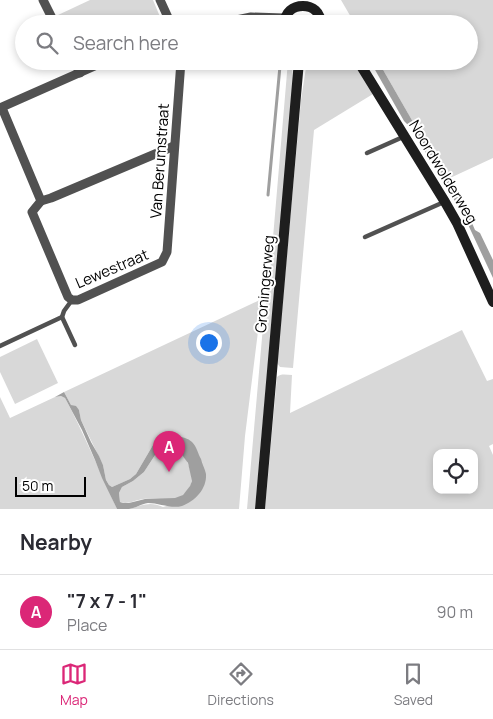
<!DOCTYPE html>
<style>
body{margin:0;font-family:Manrope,sans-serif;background:#f7f7f7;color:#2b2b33}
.controls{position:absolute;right:15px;bottom:15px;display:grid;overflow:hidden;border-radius:10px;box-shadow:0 2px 8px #0003}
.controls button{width:45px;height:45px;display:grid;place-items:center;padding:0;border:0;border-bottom:1px solid #e1e1e2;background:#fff;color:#2b2b33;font:25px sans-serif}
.scale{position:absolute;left:15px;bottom:12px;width:71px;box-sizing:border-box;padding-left:5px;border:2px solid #000;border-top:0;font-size:14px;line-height:18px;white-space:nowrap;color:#000;-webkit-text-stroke:4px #fff;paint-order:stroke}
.you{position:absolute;left:208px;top:342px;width:18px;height:18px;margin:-12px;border:4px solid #fff;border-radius:50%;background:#1a73e8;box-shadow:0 0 0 8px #1a73e833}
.badge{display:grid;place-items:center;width:32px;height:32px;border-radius:50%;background:#db2777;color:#fff;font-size:16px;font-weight:700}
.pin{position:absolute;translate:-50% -41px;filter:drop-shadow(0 1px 2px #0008)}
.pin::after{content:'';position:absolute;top:26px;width:18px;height:15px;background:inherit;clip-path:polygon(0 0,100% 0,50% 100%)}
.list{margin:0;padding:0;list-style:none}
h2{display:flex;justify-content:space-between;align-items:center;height:65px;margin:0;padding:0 20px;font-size:21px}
h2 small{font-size:16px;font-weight:400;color:#7c7c81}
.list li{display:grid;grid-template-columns:32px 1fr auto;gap:15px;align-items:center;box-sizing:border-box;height:75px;padding:0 20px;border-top:1px solid #e1e1e2}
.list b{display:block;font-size:19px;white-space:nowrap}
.list p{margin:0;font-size:16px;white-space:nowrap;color:#7c7c81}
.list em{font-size:16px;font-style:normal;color:#7c7c81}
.icon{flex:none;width:28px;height:28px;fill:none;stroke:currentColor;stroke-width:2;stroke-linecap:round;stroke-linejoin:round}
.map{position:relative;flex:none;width:493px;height:509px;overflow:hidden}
.search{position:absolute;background:#fff;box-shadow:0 2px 8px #0003;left:15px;right:15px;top:15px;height:55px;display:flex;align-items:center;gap:12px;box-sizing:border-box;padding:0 18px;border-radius:28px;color:#7c7c81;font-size:19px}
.sheet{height:140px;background:#fff}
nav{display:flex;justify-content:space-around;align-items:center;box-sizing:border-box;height:70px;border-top:1px solid #e1e1e2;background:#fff;font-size:14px;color:#7c7c81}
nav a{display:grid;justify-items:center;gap:2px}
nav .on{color:#db2777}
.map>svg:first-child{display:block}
</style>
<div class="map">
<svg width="493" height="509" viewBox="0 0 493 509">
<rect width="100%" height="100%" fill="#fff"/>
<!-- green -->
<g fill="#d8d8d8" fill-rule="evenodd">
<path d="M90 0H153L163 24H62L58 15Z"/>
<path d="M341 0H493V158L450 178 437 156 413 122 378 61H469V24H355Z"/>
<path d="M288 61H292L293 87 255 509H247L264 315 269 285Z"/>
<path d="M307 61H353L373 94 314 130 293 368 280 367 277 363 301 100Z"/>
<path d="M262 299 245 436 239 509H130C141 505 151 501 163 507L195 498 188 439C175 436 164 437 153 445L136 474 130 479 112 487 109 485 106 480 103 465 81 420 79 410 71 405 64 392Z"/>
<path d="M462 330 487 381 493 379V444L489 446 493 455V509H265L277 377C281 373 287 375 292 375L290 413ZM437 453H474V490H437Z"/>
<path d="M37 339 58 383 15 404 0 372V357Z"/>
<path d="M61 396 65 398C84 434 100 472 117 509H0V397L10 418 55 397Z"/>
<path d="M167 448C173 451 180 453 185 458 188 461 192 475 192 480 192 485 186 493 182 496 174 501 153 498 143 499 135 500 128 505 120 502L119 493 122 487 133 481 144 472 157 452Z"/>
</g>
<!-- water -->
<g fill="#9f9f9f" fill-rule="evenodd">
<path d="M370 61H378L413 122 412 124 408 125 404 121Z"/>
<path d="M420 132 437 156 472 218V223L475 230 480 233 493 260V278L464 216 416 137V134Z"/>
<path d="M64 392 71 405 76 406 79 410 81 420 91 442 99 456 103 465 106 480 109 485 112 487 130 479 136 474 153 445C163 438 181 432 192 442 197 447 198 454 201 459 202 464 205 469 206 474 207 489 195 501 182 506 171 509 159 503 148 503 141 504 136 508 129 509 125 509 121 509 117 509L102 478 95 460 82 430 65 398 61 396 55 397ZM167 448 182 455 188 463 192 481 190 486 183 495 175 498 145 499 129 503H123L120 502 119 493 122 487 133 481 144 472 157 452Z"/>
</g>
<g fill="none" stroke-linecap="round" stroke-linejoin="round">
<!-- stream -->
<path stroke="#9f9f9f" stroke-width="3" d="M268 195 280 66"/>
<!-- lane -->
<g stroke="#515151" stroke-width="4.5">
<path d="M367 153 403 137"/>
<path d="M365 237 444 202"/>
<path d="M72 300 64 311 62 317 75 345"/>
<path d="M0 346 62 317"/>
</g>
<!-- street -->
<g stroke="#515151" stroke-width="9">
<path d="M43 0 55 24"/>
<path d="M160 0 171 24"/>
<path d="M217 24 251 17 284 18"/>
<path d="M74 61 80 73"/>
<path d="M0 108 106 61"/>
<path d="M2 108 41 201 32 212 68 297 72 300H78L162 262 167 252 181 61"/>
<path d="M41 201 51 198 174 146"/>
</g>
<!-- secondary -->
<g stroke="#1e1e1e" stroke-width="10">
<path d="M285 24C283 0 323 0 320 24"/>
<path d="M358 61 445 202 457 223 493 302"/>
<path d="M260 509 299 61"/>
</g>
</g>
<g text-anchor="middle" stroke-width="4" stroke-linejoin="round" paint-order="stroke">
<!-- street labels -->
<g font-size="15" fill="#000" stroke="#fff">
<text transform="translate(160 161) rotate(-86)" y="5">Van Berumstraat</text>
<text transform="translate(443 172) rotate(59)" y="5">Noordwolderweg</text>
<text transform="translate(112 269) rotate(-23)" y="5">Lewestraat</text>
<text transform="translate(265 284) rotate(-85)" y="5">Groningerweg</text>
</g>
</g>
</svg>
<div class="controls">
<button><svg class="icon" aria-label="locate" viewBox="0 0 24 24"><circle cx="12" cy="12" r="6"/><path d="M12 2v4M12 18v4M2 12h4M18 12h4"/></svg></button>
</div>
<div class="scale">50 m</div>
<div class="you"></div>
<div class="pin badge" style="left:169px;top:472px">A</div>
<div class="search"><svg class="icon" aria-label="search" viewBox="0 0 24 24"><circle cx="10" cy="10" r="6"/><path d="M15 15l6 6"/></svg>Search here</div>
</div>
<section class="sheet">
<h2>Nearby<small></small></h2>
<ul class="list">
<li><span class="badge">A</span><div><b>&quot;7 x 7 - 1&quot;</b><p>Place</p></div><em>90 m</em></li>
</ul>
</section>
<nav>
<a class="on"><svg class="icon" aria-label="map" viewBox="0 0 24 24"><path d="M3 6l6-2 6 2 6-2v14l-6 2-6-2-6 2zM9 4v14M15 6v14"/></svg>Map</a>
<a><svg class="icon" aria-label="directions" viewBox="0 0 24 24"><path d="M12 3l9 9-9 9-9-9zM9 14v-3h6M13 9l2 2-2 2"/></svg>Directions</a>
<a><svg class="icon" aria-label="saved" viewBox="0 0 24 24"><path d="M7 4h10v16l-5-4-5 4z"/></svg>Saved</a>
</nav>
